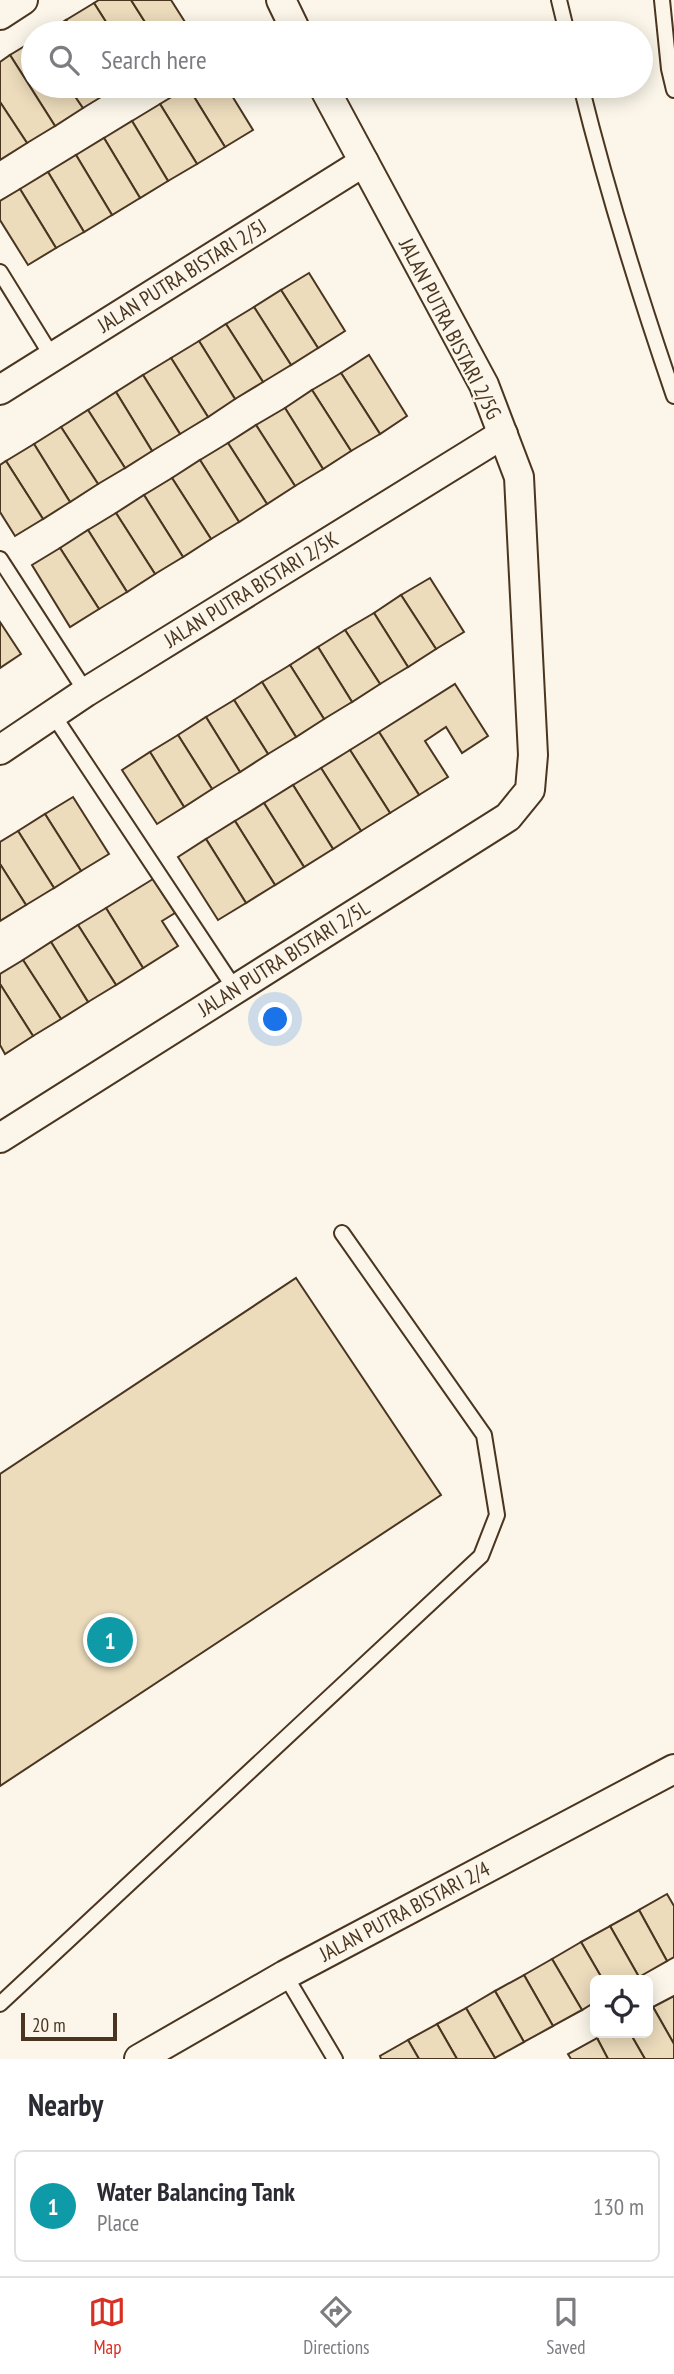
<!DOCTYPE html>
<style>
body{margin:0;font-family:"PT Sans Narrow",sans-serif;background:#f7f7f7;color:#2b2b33}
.controls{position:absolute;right:21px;bottom:21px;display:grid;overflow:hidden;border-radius:10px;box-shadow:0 4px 18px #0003}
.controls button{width:63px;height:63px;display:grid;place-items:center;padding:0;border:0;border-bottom:2px solid #e1e1e2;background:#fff;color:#2b2b33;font:35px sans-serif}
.scale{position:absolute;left:21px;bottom:18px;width:96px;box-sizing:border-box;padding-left:7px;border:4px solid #4a3520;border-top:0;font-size:19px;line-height:24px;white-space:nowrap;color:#4a3520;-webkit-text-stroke:5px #fbf6e9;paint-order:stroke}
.you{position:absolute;left:276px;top:1020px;width:24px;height:24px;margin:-18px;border:5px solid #fff;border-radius:50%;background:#1a73e8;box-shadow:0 0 0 10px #1a73e833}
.badge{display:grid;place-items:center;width:46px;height:46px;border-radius:50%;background:#d93025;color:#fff;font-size:23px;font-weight:700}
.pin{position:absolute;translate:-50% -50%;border:4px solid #fff;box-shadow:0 2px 7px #0006}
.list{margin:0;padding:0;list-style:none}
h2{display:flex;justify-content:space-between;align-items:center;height:91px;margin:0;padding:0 28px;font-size:30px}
h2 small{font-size:23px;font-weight:400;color:#7c7c81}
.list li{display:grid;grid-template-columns:46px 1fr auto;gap:21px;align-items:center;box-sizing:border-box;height:112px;margin:0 14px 14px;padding:0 14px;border:2px solid #e1e1e2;border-radius:10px}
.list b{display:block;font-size:26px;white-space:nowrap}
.list p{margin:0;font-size:23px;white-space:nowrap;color:#7c7c81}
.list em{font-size:23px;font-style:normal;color:#7c7c81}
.icon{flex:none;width:38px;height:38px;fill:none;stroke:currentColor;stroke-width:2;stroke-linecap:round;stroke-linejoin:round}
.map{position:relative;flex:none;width:674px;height:2059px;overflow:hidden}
.search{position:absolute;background:#fff;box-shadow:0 4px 18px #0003;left:21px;right:21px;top:21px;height:77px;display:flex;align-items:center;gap:18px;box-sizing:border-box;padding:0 24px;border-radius:38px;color:#7c7c81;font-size:26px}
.sheet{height:217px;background:#fff}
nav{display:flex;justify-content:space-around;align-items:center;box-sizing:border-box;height:98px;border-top:2px solid #e1e1e2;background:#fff;font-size:19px;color:#7c7c81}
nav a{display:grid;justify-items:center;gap:4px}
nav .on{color:#d93025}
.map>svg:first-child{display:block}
</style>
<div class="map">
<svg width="674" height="2059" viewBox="0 0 674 2059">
<rect width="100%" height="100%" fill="#fbf6e9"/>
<!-- building -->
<g fill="#ecdcbc" stroke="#4a3520" stroke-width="2">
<path d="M99 0H131L152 33H113L94 3Z"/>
<path d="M131 0H171L192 33H152Z"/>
<path d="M94 3 113 33H74L66 20Z"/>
<path d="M66 20 74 33H46Z"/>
<path d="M33 41V86H68L83 108 55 126 10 55Z"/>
<path d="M10 55 55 126 27 143 0 102V62Z"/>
<path d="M68 86H108L111 91 83 108Z"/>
<path d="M191 86H226L253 130 225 147 188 87Z"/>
<path d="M188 87 225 147 197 164 160 104Z"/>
<path d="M0 102 27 143 0 160Z"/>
<path d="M160 104 197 164 168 181 132 121Z"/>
<path d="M132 121 168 181 140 198 104 138Z"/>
<path d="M104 138 140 198 112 215 76 155Z"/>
<path d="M76 155 112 215 84 232 48 172Z"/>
<path d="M48 172 84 232 56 248 20 189Z"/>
<path d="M20 189 56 248 28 265 0 220V201Z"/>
<path d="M309 273 345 331 318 348 281 290Z"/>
<path d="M281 290 318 348 291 365 254 307Z"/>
<path d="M254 307 291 365 263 382 226 324Z"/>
<path d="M226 324 263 382 235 399 199 341Z"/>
<path d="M199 341 235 399 208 417 171 358Z"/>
<path d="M369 355 407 416 380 434 341 373Z"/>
<path d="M171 358 208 417 180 434 143 375Z"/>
<path d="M341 373 380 434 351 451 312 390Z"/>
<path d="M143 375 180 434 152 451 116 392Z"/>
<path d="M312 390 351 451 323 469 285 408Z"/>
<path d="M116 392 152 451 125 468 88 410Z"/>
<path d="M285 408 323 469 295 486 256 425Z"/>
<path d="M88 410 125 468 98 484 61 427Z"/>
<path d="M256 425 295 486 267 504 228 443Z"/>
<path d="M61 427 98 484 70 502 34 444Z"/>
<path d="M228 443 267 504 239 522 200 460Z"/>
<path d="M34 444 70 502 43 519 6 461Z"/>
<path d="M200 460 239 522 211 539 172 478Z"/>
<path d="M6 461 43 519 15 536 0 512V465Z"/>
<path d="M172 478 211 539 183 557 144 495Z"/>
<path d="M144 495 183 557 155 574 116 513Z"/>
<path d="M116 513 155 574 127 592 88 530Z"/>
<path d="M88 530 127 592 99 609 60 548Z"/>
<path d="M60 548 99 609 70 627 32 565Z"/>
<path d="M430 578 464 632 436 649 401 595Z"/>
<path d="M401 595 436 649 408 667 374 613Z"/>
<path d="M374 613 408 667 380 684 345 630Z"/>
<path d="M0 622 21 654 0 668Z"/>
<path d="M345 630 380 684 352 702 318 647Z"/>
<path d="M318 647 352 702 324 719 290 665Z"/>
<path d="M290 665 324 719 296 737 262 682Z"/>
<path d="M262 682 296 737 268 754 234 700Z"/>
<path d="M455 684 488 736 462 753 446 727 425 741 448 777 419 795 379 732Z"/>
<path d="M234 700 268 754 240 772 206 717Z"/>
<path d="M206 717 240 772 212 789 178 735Z"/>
<path d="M379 732 419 795 390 813 350 750Z"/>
<path d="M178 735 212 789 184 807 150 752Z"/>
<path d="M350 750 390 813 361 831 321 768Z"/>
<path d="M150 752 184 807 157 824 122 770Z"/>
<path d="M321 768 361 831 333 849 293 785Z"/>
<path d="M293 785 333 849 304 867 264 803Z"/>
<path d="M73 797 109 854 81 871 45 814Z"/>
<path d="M264 803 304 867 275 885 235 821Z"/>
<path d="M45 814 81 871 54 888 18 831Z"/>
<path d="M235 821 275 885 246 903 206 839Z"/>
<path d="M18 831 54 888 26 905 0 864V842Z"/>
<path d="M206 839 246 903 218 920 178 857Z"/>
<path d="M0 864 26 905 0 921Z"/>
<path d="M153 879 175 913 162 921 178 946 143 968 106 908Z"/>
<path d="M106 908 143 968 116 985 78 925Z"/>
<path d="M78 925 116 985 88 1002 51 942Z"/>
<path d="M51 942 88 1002 61 1019 23 960Z"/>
<path d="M23 960 61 1019 33 1036 0 984V974Z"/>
<path d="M0 984 33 1036 5 1054 0 1045Z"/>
<path d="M296 1278 441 1495 0 1786V1474Z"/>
<path d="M667 1894 674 1906V1957L667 1961 639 1910Z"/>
<path d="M639 1910 667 1961 639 1977 610 1926Z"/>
<path d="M610 1926 639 1977 633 1980H603L581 1942Z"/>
<path d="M581 1942 603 1980H595V2002L582 2010 552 1959Z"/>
<path d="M552 1959 582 2010 553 2026 524 1975Z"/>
<path d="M524 1975 553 2026 524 2042 495 1991Z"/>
<path d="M495 1991 524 2042 495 2058 466 2008Z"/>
<path d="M674 1996V2044L653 2007Z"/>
<path d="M653 2007 674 2044V2059H645L630 2033H648V2010Z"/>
<path d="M466 2008 495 2058 494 2059H457L437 2024Z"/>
<path d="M437 2024 457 2059H419L408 2040Z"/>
<path d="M607 2033H630L645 2059H608L597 2038Z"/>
<path d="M597 2038 608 2059H571L568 2054Z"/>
<path d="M408 2040 419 2059H381L380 2056Z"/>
</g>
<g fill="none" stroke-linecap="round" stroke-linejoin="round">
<defs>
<g id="service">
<path d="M559 0 567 33"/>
<path d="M662 0 669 69 674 90"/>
<path d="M581 86C607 191 639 294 674 396"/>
<path d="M0 272 53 358"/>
<path d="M0 559 86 692"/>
<path d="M54 716 235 989"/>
<path d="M285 1975 335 2059"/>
<path d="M0 2004 481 1556 497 1515 484 1435 342 1233"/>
</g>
<g id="minor">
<path d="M281 0 297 33"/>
<path d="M0 15 23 0"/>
<path id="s1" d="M0 390 364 162"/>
<path id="s2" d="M0 750 86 692 503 434"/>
<path id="s3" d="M0 1138 508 817 530 790 533 755 519 477 484 385 323 86"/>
<path id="s4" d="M139 2059 285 1975 674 1769"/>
</g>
</defs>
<!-- service casing -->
<use href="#service" stroke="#4a3520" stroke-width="18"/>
<!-- minor casing -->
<use href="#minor" stroke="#4a3520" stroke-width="32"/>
<!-- service -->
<use href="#service" stroke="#fbf6e9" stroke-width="14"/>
<!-- minor -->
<use href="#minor" stroke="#fbf6e9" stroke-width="28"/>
</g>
<g text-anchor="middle" stroke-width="5" stroke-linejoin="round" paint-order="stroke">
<!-- street labels -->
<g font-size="21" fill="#4a3520" stroke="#fbf6e9">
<text dy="7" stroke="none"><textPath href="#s1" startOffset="215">JALAN PUTRA BISTARI 2/5J</textPath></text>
<text transform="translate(450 329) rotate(63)" y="7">JALAN PUTRA BISTARI 2/5G</text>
<text dy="7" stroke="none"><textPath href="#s2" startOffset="298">JALAN PUTRA BISTARI 2/5K</textPath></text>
<text dy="7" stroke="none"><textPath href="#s3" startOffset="336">JALAN PUTRA BISTARI 2/5L</textPath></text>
<text dy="7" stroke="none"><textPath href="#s4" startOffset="304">JALAN PUTRA BISTARI 2/4</textPath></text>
</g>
</g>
</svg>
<div class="controls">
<button><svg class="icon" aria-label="locate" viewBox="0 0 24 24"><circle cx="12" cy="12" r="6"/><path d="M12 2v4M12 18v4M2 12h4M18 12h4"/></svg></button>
</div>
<div class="scale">20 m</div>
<div class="you"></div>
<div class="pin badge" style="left:110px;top:1640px;background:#0f9aa8">1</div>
<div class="search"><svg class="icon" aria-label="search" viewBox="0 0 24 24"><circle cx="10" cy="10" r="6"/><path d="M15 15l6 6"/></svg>Search here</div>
</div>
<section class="sheet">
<h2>Nearby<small></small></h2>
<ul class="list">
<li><span class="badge" style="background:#0f9aa8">1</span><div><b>Water Balancing Tank</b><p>Place</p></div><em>130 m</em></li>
</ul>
</section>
<nav>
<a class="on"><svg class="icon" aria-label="map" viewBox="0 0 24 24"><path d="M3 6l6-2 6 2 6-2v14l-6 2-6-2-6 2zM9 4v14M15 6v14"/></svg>Map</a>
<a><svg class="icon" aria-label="directions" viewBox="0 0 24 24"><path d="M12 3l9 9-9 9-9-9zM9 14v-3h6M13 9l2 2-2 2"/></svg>Directions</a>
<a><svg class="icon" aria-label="saved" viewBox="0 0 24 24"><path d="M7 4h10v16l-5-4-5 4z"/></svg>Saved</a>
</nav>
